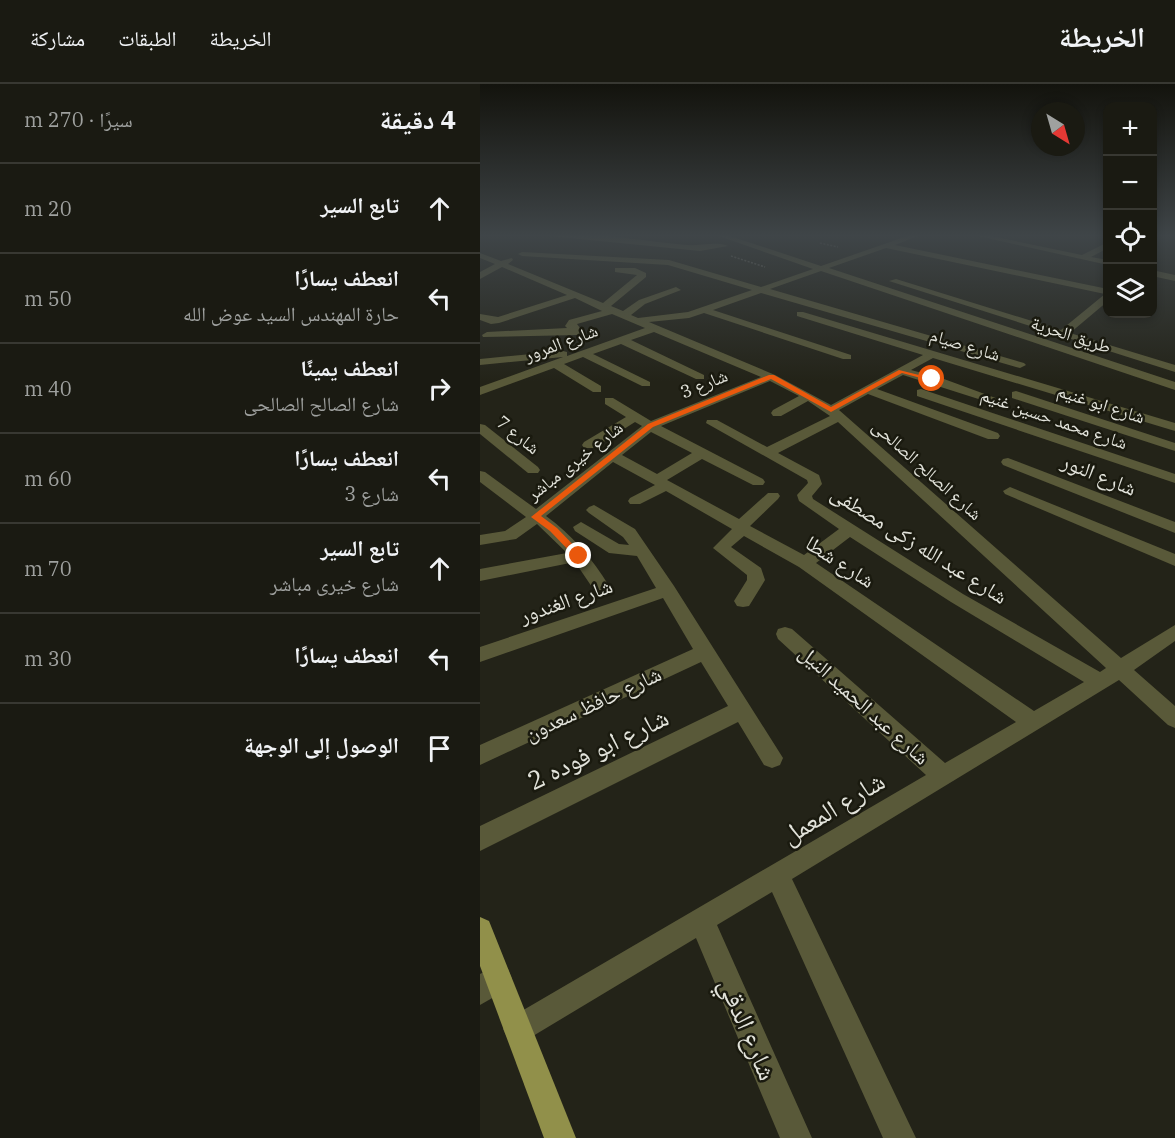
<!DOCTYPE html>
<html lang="ar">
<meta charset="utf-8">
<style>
body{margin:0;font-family:"IBM Plex Serif","Noto Naskh Arabic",serif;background:#272720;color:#f1f3f6;direction:rtl}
.controls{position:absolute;right:18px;top:18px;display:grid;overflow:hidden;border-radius:12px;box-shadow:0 3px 9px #0003}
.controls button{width:54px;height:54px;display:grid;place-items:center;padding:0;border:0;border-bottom:2px solid #383832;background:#1a1a12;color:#f1f3f6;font:30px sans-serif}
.compass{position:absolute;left:551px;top:18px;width:54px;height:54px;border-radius:50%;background:#1a1a12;box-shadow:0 3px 9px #0003;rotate:143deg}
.stop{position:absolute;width:18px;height:18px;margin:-14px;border:4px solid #ea580c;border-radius:50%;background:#fff}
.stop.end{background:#ea580c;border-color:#fff;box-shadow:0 2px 6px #0008}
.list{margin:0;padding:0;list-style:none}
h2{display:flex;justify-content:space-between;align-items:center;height:78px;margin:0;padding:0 24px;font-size:26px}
h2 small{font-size:20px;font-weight:400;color:#9fa19f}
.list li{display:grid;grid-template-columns:39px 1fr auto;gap:18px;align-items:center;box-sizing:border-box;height:90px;padding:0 24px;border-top:2px solid #383832}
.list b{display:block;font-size:22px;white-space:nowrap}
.list p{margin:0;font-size:20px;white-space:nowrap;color:#9fa19f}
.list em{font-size:20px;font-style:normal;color:#9fa19f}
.icon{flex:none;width:33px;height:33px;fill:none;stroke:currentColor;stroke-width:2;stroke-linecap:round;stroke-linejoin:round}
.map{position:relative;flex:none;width:695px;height:1054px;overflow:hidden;direction:ltr}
header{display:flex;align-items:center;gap:36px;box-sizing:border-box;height:84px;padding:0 30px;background:#1a1a12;border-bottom:2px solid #383832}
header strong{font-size:28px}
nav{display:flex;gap:33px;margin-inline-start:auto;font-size:21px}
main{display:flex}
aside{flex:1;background:#1a1a12}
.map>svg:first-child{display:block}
</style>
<header>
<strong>الخريطة</strong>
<nav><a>الخريطة</a><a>الطبقات</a><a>مشاركة</a></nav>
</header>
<main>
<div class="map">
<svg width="695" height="1054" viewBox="0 0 695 1054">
<rect width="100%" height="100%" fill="#232318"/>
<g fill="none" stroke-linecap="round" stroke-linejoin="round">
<!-- path -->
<g stroke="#75756b" stroke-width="1.5" stroke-dasharray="2 1.5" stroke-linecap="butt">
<path d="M340 159 358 163"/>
<path d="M251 172 285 183"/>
</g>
<!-- minor -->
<g fill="#595939" fill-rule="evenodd">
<path d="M66 150C112 147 161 157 207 161 218 162 239 157 248 162L220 167 70 152Z"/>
<path d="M233 150H244L341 182 433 150H443L415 161 628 205V217L590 249 695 281V288L409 197 416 195 581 246 625 210 406 164 349 184 695 298V306L341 187 290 205 544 279 546 281 540 284 536 283 281 209 233 226 371 271V275H363L224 229 209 234 169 238 295 291 351 321 443 271 317 232V228H323L695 339V347L453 274 431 286 464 295 521 316 515 320 511 319 423 291 397 305 518 349 520 352 518 355H508L388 310 359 326 641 574 695 541V557L654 586 695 622V644L688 641 639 596 312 795 436 1054H403L292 808 237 841 332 1054H300L216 854 48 955 38 960 28 955 23 945 28 935 446 691 298 555 296 550 298 545 305 543 312 545 465 679 536 638 319 483 264 452 251 463 281 484 285 496 269 522 263 523 257 522 254 517 267 496V491L233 464 252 445 186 407 160 420H150L148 417 150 414 175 401 133 378 66 432C91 450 113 475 129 502L126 506H114L95 478 0 497V485L87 469 57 440 36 455 0 461V451L25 447 46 433 0 398V387L5 388 56 425 162 342 155 338 114 364H104L102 361 104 358 146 333 125 320V314H133L171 337 281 293 174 248 151 256 224 291V295H216L141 260 113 270 170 298V302H162L103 273 84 280 121 302V308H113L74 284 0 311V303L83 273 0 281V275L83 267 87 268V272L165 244 132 230 97 240 103 248 98 251 3 253 2 251 7 248 87 244 85 242 89 236 122 227 95 214 19 239 11 240 0 236V230L18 233 87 211 22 183 0 195V188L15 180 0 174V169L21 177 32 174 33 176 28 180 123 219 157 191 135 188V184H155L166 189V193L131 222 143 227 159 216 196 203 201 206 165 220 151 231 158 234 208 228 272 206 188 181 42 172 38 170 42 168 189 176 281 203 333 185ZM290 297 319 312 293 326 291 329 293 332H301L328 317 350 332 287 363 237 336H227L226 339 327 396 328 399 317 411 319 417 359 445 324 471 270 442 298 415 300 412 298 409H288L259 435 187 396 222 375 273 401H283L285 398 283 395 181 342ZM358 338 626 584 620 588 483 510 333 415 332 412 342 400 339 391 298 369ZM171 348 212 369 177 390 142 371ZM370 453 471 518 604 598 554 627 336 479Z"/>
<path d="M489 150H502L602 171 628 158V164L611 173 628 176V181Z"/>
<path d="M672 186 695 191V197L672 192Z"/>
<path d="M441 305 695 390V399L437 312V306Z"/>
<path d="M536 307 695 359V367L532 314V308Z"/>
<path d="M0 340 5 341 58 383 60 386 58 389H48L0 350Z"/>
<path d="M528 374 695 438V449L523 381 521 378 523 375Z"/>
<path d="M530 403 695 470V482L525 410 523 407Z"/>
<path d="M114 421 155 445 194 502 303 674 300 681 292 684 284 681 258 638 0 767V742L248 622 221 578 0 681V661L213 565 183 514 0 578V563L176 504 157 472 129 469 95 447 93 443 101 438 139 460 149 461 143 453 109 429 106 426 109 423Z"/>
<path d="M18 881 28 885 32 895 28 905 0 921V890Z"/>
</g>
<!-- major -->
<path fill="#91904a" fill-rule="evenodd" d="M0 833 9 837 96 1054H64L0 882Z"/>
</g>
<!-- sky -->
<linearGradient id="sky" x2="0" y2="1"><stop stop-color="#13130d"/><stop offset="0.51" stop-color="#3f4548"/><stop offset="1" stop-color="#3f4548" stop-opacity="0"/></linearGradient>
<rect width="695" height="297" fill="url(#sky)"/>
<!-- route -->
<path fill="#ea580c" d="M419 286 455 295 452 297 422 289 351 328 291 295 173 343 61 432 77 444 102 470V474H96L70 447 51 433 168 340 289 291H294L351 323Z"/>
<g text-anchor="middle" stroke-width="5" stroke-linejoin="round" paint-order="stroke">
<!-- far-street labels -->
<g font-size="18" fill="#e2e3db" stroke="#1a1a0f">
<text transform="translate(591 251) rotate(18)" y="6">طريق الحرية</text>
<text transform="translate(81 259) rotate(-20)" y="6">شارع المرور</text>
<text transform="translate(485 261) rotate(17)" y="6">شارع صيام</text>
<text transform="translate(224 300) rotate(-22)" y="6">شارع 3</text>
<text transform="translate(621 320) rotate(18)" y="6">شارع ابو غنيم</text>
<text transform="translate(574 335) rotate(19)" y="6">شارع محمد حسين غنيم</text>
<text transform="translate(38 351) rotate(39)" y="6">شارع 7</text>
<text transform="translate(95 377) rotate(-38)" y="6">شارع خيرى مباشر</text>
<text transform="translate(447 386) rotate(42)" y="6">شارع الصالح الصالحى</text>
</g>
<!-- street labels -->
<g font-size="21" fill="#e2e3db" stroke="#1a1a0f">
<text transform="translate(619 391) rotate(22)" y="7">شارع النور</text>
<text transform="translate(439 461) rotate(32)" y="7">شارع عبد الله زكى مصطفى</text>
<text transform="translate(360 478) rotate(33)" y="7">شارع شطا</text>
<text transform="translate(86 517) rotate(-19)" y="7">شارع الغندور</text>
<text transform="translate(113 620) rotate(-25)" y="7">شارع حافظ سعدون</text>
<text transform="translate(384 621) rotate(42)" y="7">شارع عبد الحميد النيل</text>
</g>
<!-- near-street labels -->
<g font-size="26" fill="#e2e3db" stroke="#1a1a0f">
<text transform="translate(118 665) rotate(-26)" y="9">شارع ابو فوده 2</text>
<text transform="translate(353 724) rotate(-31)" y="9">شارع المعمل</text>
<text transform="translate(268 945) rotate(67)" y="9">شارع الدقي</text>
</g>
</g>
</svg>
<div class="controls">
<button>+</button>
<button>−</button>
<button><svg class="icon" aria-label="locate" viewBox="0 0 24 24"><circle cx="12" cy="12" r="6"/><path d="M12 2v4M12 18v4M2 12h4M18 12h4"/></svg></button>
<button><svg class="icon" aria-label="layers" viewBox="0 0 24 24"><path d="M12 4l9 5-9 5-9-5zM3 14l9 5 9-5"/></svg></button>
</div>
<svg class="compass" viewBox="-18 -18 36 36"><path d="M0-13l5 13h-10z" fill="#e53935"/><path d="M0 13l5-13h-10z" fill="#9fa19f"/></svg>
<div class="stop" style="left:452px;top:295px"></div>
<div class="stop end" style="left:99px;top:472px"></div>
</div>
<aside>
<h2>4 دقيقة<small>سيرًا · 270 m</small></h2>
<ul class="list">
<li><svg class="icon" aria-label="ahead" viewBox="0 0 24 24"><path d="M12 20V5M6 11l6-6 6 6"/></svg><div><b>تابع السير</b></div><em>20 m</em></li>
<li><svg class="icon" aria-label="left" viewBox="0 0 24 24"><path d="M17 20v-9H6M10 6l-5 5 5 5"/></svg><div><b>انعطف يسارًا</b><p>حارة المهندس السيد عوض الله</p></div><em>50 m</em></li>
<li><svg class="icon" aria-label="right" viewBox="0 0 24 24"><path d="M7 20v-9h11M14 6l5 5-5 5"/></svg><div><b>انعطف يمينًا</b><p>شارع الصالح الصالحى</p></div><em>40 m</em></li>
<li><svg class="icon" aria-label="left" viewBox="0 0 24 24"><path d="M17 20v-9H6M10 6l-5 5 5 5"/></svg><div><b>انعطف يسارًا</b><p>شارع 3</p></div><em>60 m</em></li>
<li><svg class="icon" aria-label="ahead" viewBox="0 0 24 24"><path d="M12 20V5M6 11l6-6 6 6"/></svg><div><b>تابع السير</b><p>شارع خيرى مباشر</p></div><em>70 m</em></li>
<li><svg class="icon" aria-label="left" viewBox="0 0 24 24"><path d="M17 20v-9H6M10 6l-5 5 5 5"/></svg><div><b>انعطف يسارًا</b></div><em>30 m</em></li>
<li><svg class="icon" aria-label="arrive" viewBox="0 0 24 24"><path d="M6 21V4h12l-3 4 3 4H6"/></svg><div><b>الوصول إلى الوجهة</b></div></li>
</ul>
</aside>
</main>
